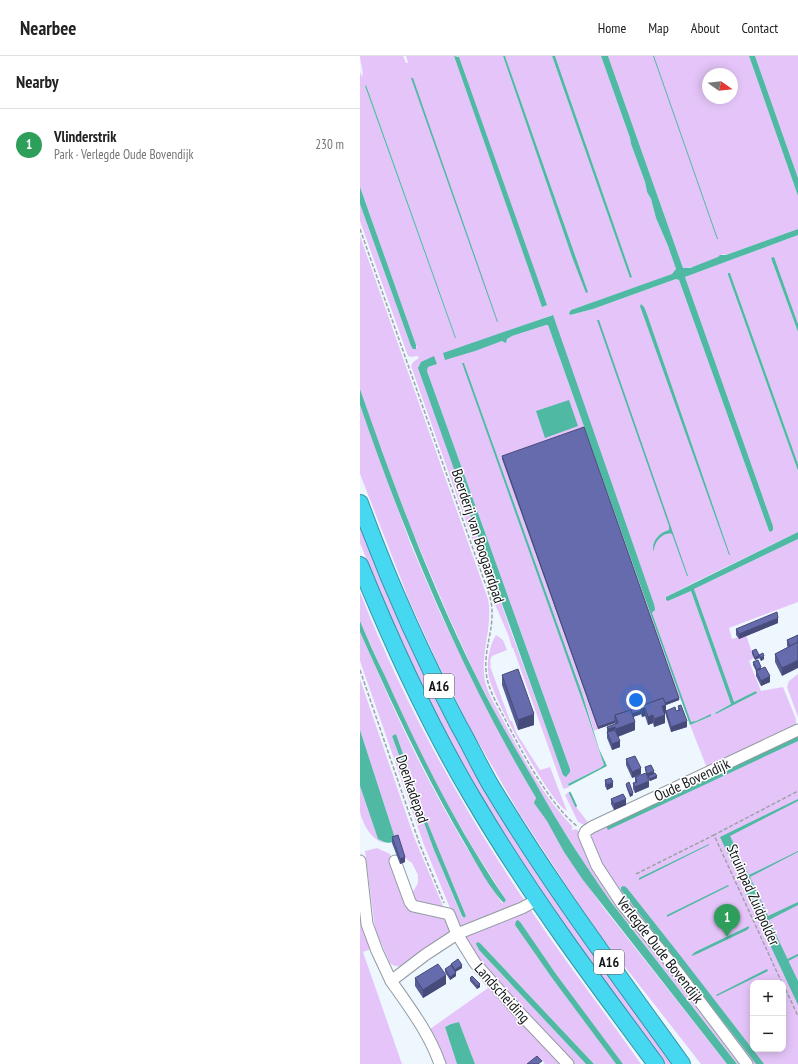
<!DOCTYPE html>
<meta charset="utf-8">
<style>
body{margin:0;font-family:"PT Sans Narrow",sans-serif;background:#f6f6f6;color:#222}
.controls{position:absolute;right:12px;bottom:12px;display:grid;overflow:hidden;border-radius:8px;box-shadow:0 2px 10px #0003}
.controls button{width:36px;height:36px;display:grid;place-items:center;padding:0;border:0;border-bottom:1px solid #e0e0e0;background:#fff;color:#222;font:20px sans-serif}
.compass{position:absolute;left:342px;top:12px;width:36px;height:36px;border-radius:50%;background:#fff;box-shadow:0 2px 10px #0003;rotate:104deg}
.you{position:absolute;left:276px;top:644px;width:14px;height:14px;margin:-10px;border:3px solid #fff;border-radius:50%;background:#1a73e8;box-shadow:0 0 0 6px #1a73e833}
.badge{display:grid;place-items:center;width:26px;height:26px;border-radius:50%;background:#7c3aed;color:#fff;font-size:13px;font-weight:700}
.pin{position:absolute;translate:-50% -33px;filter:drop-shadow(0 1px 2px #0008)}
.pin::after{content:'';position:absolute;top:21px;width:14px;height:12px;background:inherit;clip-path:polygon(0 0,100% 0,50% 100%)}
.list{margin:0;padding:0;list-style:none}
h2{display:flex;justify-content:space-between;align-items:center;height:52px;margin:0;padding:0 16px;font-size:17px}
h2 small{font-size:13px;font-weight:400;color:#767676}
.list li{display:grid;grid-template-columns:26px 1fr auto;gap:12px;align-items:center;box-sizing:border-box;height:72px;padding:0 16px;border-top:1px solid #e0e0e0}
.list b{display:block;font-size:15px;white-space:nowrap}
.list p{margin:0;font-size:13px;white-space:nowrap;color:#767676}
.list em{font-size:13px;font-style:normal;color:#767676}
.map{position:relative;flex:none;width:438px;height:1008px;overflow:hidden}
header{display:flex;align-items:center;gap:24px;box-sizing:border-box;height:56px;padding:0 20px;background:#fff;border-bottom:1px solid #e0e0e0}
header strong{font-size:19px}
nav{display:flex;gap:22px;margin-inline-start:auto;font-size:14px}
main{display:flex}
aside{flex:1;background:#fff}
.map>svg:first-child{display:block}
</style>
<header>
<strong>Nearbee</strong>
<nav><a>Home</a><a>Map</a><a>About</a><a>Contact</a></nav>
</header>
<main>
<aside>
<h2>Nearby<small></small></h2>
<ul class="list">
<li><span class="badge" style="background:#2e9e5b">1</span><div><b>Vlinderstrik</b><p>Park · Verlegde Oude Bovendijk</p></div><em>230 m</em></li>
</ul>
</aside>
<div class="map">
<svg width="438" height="1008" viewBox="0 0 438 1008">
<rect width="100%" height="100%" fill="#eff7fe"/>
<!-- green -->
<g fill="#e5c5f9" fill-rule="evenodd">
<path d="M0 0H43L46 7H48L46 0H94L182 250 98 0H143L212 201 228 236 145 0H192L270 222 272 221 195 0H241L270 82 271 88 285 126 287 136 291 143 296 162 308 190 316 213 313 218 211 254 209 257 210 259 233 253 316 223 319 224 409 475 411 476 413 474V470L325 221 438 179V268L414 202H411L438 276V408L370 217 368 219 438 415V476L331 528 306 541 308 545 331 535 371 648 355 657 356 658 397 636 396 635 374 647 334 533 438 483V546L369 572 372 583 386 579 394 602 389 605 401 635 423 631 436 663V669L347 712 330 669 351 660 350 659 331 667 292 557 294 556V548L192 259 83 298H104L142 285H146L147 283 152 280 186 269H188L321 644H319L142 403 238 673 234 675 222 637 104 307H103L228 661 244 709 240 712 208 728 209 731 204 733 203 732 153 592H152L149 581 135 548 51 310 53 306 59 302 57 300 52 301 48 300 0 165V148L51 290 57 292 0 131V16L2 21C4 14 0 8 0 0ZM6 29 95 281V282L5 30ZM281 249 287 258 370 499ZM61 306 77 308 68 311 67 315 210 713V716L204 720 149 570Z"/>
<path d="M248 0H389L438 140V173L366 199 363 198C354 204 333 213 323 212ZM348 18H372V42H348Z"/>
<path d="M395 0H438V122Z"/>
<path d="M0 180 128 543C133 568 122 592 124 618 125 634 135 648 142 662 162 700 183 741 213 771L212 772V774L216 773 222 778 223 786 383 1008H377L251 846 231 818 183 742 136 659 117 622 88 559 51 472 16 380 0 333Z"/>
<path d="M0 349 51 489 81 559 113 625 157 709 171 733 204 796 243 851 367 1008H341L240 879 214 841 159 757 109 670 78 608 49 544 0 418Z"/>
<path d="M0 468 53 595 85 661 143 764 210 866 314 1008H305L202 868 136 766 97 700 61 630 27 554 0 487Z"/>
<path d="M0 536C43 646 102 752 168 850 204 904 244 955 281 1008H263L196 918 161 867 155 869 192 922 256 1008H234L120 887 117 886V891L119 894 226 1008H211L132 924 97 869 64 789 0 605V576C19 619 37 661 58 703 83 753 111 801 142 847H144L146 844 113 792 90 753 61 699 47 670 0 565ZM36 678 66 763 106 860 104 862 102 861 74 794 32 680Z"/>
<path d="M136 579 143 584 147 594 132 600 130 605 131 609 130 610 150 665H152L157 678 180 714 190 711 207 755C191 748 132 640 129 621 126 608 129 590 136 579Z"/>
<path d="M438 618V661L427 631 429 625Z"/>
<path d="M0 623 54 781 85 855 57 849 51 839 58 827V819L52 807 45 802 36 785 0 674Z"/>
<path d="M438 677V1008H392L266 846 243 811 231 785 233 776ZM393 927H423V993H393Z"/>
<path d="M0 730 18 783 25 787C12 785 3 769 0 756 0 748 0 739 0 730Z"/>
<path d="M210 735 214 748 230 769 226 770 218 766 205 739Z"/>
<path d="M17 792 30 798 48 845 64 858 68 859 70 856 83 859 93 876 45 909C39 911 34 911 30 907L15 873 5 795Z"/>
<path d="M0 834 14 892 3 896 42 1008H0Z"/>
<path d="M128 932 201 1008H185L180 1002 173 1008H115L99 966 91 968 85 971 97 1008H85L70 973Z"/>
</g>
<!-- water -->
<g fill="#50b9a3">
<path d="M94 0 99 1 187 249 182 251Z"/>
<path d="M143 0H145L228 236 226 237 212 201Z"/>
<path d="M192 0H195L272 221 270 222Z"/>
<path d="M241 0H248L323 212H330L358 201 360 199H366L438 173V179L325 221 413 470V474L411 476 409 475 319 224 316 223 233 253 210 259 209 257 211 254 312 218 316 213 308 190 296 162 291 143 287 136 285 126 271 88 270 82Z"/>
<path d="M293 0H294L358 183H357Z"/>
<path d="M389 0H395L438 122V140Z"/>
<path d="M51 22H53L138 266H137Z"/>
<path d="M6 29 96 282H95L5 30Z"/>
<path d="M0 131 56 289V293H53L51 290 0 148Z"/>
<path d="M414 201 438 268V276L411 202Z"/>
<path d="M368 217H370L438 408V415L368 219Z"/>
<path d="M281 248 284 251 287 258 370 499H369L280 250Z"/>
<path d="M193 259 294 548 295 554 292 557 331 666 336 665 351 658V660L330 669 188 269H186L152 280 147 283 146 287 142 285 115 295 85 304 83 297Z"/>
<path d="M237 264H239L328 520H327L312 478C303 475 293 487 294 496 290 486 300 476 309 474V470Z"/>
<path d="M74 300 77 308 68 311 67 315 210 713V716L206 721 203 719 58 312 61 306Z"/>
<path d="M102 307H104L222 637 239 693 247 710 209 730 208 728 240 712 244 709 228 661Z"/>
<path d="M0 333C34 431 71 529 117 622 135 659 156 693 176 728 199 769 224 808 251 846L377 1008H367L223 824 204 796 187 765 174 747 176 742C102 618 47 485 0 349Z"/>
<path d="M209 344 218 370 185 382 176 355Z"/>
<path d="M438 476V483L334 533 374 646 396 635 397 637 356 658 355 657 371 648 331 535 308 545 306 544V541Z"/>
<path d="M0 565C8 584 16 602 25 620 60 698 98 774 146 844L144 847C132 836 116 807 107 791 66 722 33 650 0 576Z"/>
<path d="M0 674 36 785C28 788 25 787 18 783L0 730Z"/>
<path d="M36 678 66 763 106 860 104 862 102 860 74 794 32 680Z"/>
<path d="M438 679V685L248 774 246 770Z"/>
<path d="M438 743V745L370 780 389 819 438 795V796L390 821 408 860 438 846V849L409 864 438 925V949L360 781Z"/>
<path d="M349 788V789L279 824V822Z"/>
<path d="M368 829 369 830 307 861V859Z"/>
<path d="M264 830 267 832 323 903 404 1008H396L261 834V831Z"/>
<path d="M158 864 161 867 196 918 263 1008H256L192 922 155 869 156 865Z"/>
<path d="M389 870V872L387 874 339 897 332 900V899L335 896Z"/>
<path d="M117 886 120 887 234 1008H226L119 894 116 888Z"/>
<path d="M407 913 408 915 357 940 356 939Z"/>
<path d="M99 966 115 1008H97L85 971 91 968Z"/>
</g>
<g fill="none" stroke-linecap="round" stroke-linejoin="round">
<!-- stream -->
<g stroke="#50b9a3" stroke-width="2">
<path d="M210 737 216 750"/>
<path d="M426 905 438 899"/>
</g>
<defs>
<g id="minor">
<path d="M0 805 7 868 17 895 31 925"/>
<path d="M35 805 50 846 53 850 89 858 97 878 115 907 154 951 208 1008"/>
<path d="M80 1008C69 977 50 952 31 925L65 899 97 878 162 852 177 844"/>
<path d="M387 1008 310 906 262 848 237 810 224 779 226 775 232 771 438 674"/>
</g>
<g id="highway">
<path d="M0 447C28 524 61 598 99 670 110 689 119 709 130 728 188 825 256 916 322 1008"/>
<path d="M0 509C33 590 69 669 114 744 168 836 232 922 296 1008"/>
</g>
</defs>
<!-- minor casing -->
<use href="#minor" stroke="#929ba2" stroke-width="13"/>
<!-- highway casing -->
<use href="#highway" stroke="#3494a5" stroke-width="18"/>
<!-- path -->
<g stroke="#9ca2a7" stroke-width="1.5" stroke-dasharray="4 2" stroke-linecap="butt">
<path d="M0 173 130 541C137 568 124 589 126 614 127 633 138 649 146 665 163 698 189 748 218 771"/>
<path d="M0 614 60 789 84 847"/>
<path d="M276 818 354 779"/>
<path d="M422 927 354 779 438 735"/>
<path d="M423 928 438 960"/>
</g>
<!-- minor -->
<use href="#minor" stroke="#fff" stroke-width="11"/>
<!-- highway -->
<use href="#highway" stroke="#46d8f1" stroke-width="16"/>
</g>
<!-- wall -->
<g fill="#575c95">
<path d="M142 400 319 644 306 649V657L305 658V667L294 671 293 667 288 669 285 660 282 661 281 658 273 661 275 674 258 681 260 691 252 694 247 682V671L255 668V667L238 673 142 403Z"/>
<path d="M418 567 379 583 376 579V573Z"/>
<path d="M438 579 422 620 415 606V598L428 591 427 590V584Z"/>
<path d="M392 595 399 599 404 603 401 605 399 602 395 604 392 598Z"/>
<path d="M393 606 401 612 410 626 401 630 396 620V615L393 609Z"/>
<path d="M142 619 174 669 158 674 142 629Z"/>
<path d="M318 650 327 671 311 676 306 660V655H316L318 654Z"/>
<path d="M266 703 281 718 272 722 266 709Z"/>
<path d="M285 711 294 717 297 722 290 725 288 722V720H287L285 714Z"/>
<path d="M275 721 289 731 275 737 273 733V727H275Z"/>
<path d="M245 724 253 731 247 734 245 730Z"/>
<path d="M266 728 273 739 270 741 266 730Z"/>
<path d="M251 743 266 749 254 754 251 748Z"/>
<path d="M32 781 45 806 40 808 32 787Z"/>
<path d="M91 908 102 912 95 916 96 920 90 924 85 916V913L91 911Z"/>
<path d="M55 922 86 928 63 942 55 930Z"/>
<path d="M110 922 120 931 117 933 110 925Z"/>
</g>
<!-- shaded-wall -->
<g fill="#474b79">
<path d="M418 562V567L379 583V578Z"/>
<path d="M399 599V602L395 604V602Z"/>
<path d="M404 600V603L401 605V602Z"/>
<path d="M438 604V612L422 620V612Z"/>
<path d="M410 620V626L401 630V625Z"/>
<path d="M319 642V644L306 649V657L302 659 286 654Z"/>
<path d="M285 652V660L282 661V653Z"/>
<path d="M281 655V658L257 667 256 664Z"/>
<path d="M174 658V669L158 674V664Z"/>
<path d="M293 659V667L288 669V661Z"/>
<path d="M305 659V667L294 671V663Z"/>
<path d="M255 665V667L238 673V671Z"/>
<path d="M327 665V671L311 676V671Z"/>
<path d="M275 666V674L256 681V673Z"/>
<path d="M255 671V679H248V673Z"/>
<path d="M260 685V691L252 694V688Z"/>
<path d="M281 712V718L272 722V716Z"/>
<path d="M294 715V718L287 720V718Z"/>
<path d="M297 720V722L290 725V723Z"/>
<path d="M289 725V731L275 737V731Z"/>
<path d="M253 726V731L247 734V729Z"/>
<path d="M273 737V739L270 741V738Z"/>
<path d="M266 743V749L254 754V748Z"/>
<path d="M45 801V806L40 808V803Z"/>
<path d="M102 909V912L95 916V914Z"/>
<path d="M96 917V920L90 924V921Z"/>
<path d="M86 919V928L63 942V934Z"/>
<path d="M120 928V931L117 933V930Z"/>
</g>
<!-- building -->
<g fill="#656bad" stroke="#474b79">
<path d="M224 371 319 642 305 647 303 642 281 650V655L272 658 271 654 255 659V665L238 671 142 400Z"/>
<path d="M417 556 418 562 379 578 376 573Z"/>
<path d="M438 579V586L430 590 427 584Z"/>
<path d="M438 586V604L422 612 415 598Z"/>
<path d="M396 593 399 599 403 597 404 600 401 602 399 599 395 602 392 595Z"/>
<path d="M398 604 401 611 397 614 393 606Z"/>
<path d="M405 611 410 620 401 625 396 615Z"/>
<path d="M158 613 174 658 158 664 142 619Z"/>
<path d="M303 642 306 649 302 650 305 659 294 663 293 659 288 661 285 652 282 653 281 650Z"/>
<path d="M321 649 327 665 311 671 306 655 315 651 316 655 320 654 318 650Z"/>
<path d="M271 654 275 666 256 673 255 671 248 673 247 671 258 667 255 659Z"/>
<path d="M255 674 260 685 252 688 247 676Z"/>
<path d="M275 700 281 712 272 716 266 703Z"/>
<path d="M291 709 294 715 287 718 285 711Z"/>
<path d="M286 717 289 725 275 731 273 727 277 726 275 721Z"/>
<path d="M295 717 297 720 290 723 288 720Z"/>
<path d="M251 722 253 726 247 729 245 724Z"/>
<path d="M269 726 273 737 270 738 266 728Z"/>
<path d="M263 738 266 743 254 748 251 743Z"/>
<path d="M38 779 45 801 40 803 32 781Z"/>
<path d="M98 903 102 909 95 914 91 908Z"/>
<path d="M78 908 86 919 63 934 55 922Z"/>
<path d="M91 909 96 917 90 921 85 913Z"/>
<path d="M112 920 120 928 117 930 110 922Z"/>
<path d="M177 1000 182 1005 178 1008H167Z"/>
</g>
<g text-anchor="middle" stroke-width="3" stroke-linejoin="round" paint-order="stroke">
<!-- shield labels -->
<g fill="#fff" stroke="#5a5c5e" stroke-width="1">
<rect x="64" y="618" width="30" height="24" rx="3"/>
<rect x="234" y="894" width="30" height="24" rx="3"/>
</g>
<g font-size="14" font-weight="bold" fill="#131619">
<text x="79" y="635">A16</text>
<text x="249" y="911">A16</text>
</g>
<!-- street labels -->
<g font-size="15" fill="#131619" stroke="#fff">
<text transform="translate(118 480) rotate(72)" y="5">Boerderij van Boogaardpad</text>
<text transform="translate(332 724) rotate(-25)" y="5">Oude Bovendijk</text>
<text transform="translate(52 733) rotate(71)" y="5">Doenkadepad</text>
<text transform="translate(393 839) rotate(66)" y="5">Struinpad Zuidpolder</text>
<text transform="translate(300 894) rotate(52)" y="5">Verlegde Oude Bovendijk</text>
<text transform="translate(142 937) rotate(48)" y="5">Landscheiding</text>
</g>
</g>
</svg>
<div class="controls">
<button>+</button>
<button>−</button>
</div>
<svg class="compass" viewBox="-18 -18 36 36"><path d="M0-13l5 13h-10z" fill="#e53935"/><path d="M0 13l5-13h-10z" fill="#767676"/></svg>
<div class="you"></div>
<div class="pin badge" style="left:367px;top:881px;background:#2e9e5b">1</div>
</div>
</main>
